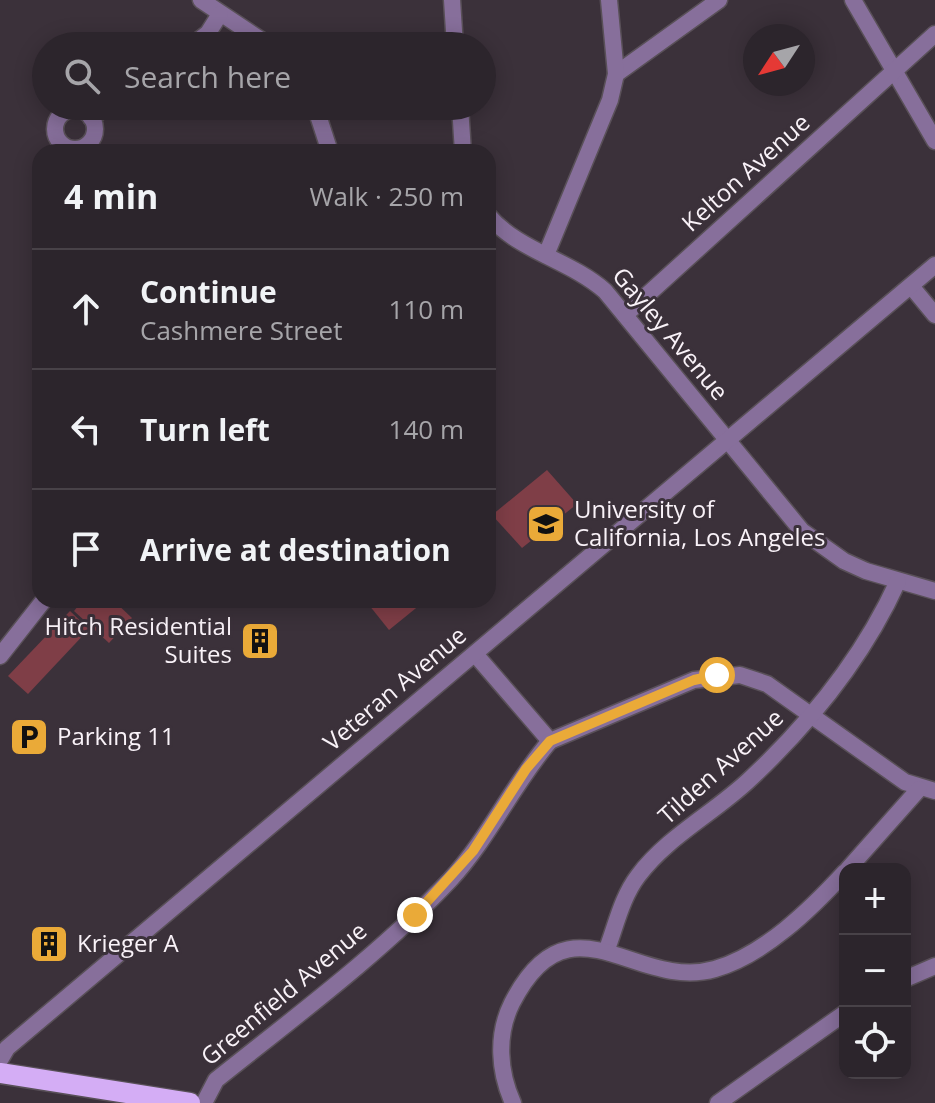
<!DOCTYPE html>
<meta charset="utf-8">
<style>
body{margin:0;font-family:"Open Sans",sans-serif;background:#383138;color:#f1f3f6}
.controls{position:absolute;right:24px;bottom:24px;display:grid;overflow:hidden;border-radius:16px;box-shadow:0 4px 20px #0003}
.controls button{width:72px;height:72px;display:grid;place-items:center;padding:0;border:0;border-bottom:2px solid #484248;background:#2c252c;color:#f1f3f6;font:40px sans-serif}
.compass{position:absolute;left:743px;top:24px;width:72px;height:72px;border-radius:50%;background:#2c252c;box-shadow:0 4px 20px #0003;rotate:234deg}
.stop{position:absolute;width:24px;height:24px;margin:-18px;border:6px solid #eaaa38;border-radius:50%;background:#fff}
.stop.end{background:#eaaa38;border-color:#fff;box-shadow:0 2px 8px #0008}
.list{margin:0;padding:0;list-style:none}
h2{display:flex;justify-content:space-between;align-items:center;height:104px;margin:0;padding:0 32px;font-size:34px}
h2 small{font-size:26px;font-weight:400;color:#a6a5a9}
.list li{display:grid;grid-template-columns:52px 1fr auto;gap:24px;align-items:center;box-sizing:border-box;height:120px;padding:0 32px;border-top:2px solid #484248}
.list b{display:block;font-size:30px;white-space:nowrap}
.list p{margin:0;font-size:26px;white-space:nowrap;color:#a6a5a9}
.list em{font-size:26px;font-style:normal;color:#a6a5a9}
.icon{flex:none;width:44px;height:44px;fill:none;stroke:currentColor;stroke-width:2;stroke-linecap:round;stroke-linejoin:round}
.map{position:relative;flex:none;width:935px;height:1103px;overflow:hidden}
.search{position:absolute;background:#2c252c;box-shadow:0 4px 20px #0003;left:32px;top:32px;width:464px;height:88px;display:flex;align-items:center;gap:20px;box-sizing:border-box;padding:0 28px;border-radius:44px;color:#a6a5a9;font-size:30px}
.panel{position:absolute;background:#2c252c;box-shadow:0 4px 20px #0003;left:32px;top:144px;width:464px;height:464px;border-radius:24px}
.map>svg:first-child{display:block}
</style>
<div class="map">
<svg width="935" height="1103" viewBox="0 0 935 1103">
<rect width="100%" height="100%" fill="#3b313a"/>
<!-- green -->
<g fill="#7f3e47">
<path d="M547 470 577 504 522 548 492 515Z"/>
<path d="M83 600H113L132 618 109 643 74 611Z"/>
<path d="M365 600H426L389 630Z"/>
<path d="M70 611 89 629 28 694 8 676Z"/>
</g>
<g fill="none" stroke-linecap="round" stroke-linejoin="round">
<defs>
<g id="minor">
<path d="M201 0 270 46"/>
<path d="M452 0 455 46"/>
<path d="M853 0 935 141"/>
<path d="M191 46 208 33 220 14"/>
<path d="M616 74 719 0"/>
<path d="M315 106 330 152"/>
<path d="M460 106 463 152"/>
<circle cx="75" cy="129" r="20"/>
<path d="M91 118 108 106"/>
<path d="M488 215C518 251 570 260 605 291L802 531 844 561 866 571 935 591"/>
<path d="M546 255 610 100 616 74 609 0"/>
<path d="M911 286 935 315"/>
<path d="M625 315 935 34"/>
<path d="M475 654 550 741 694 680 740 675 767 684 905 782 935 791"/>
<path d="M0 656 44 600"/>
<path d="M848 869 919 789"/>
<path d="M607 949C616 925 622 897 638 876 667 837 714 813 749 780 810 723 863 658 898 581"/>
<path d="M905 979 935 966"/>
<path d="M0 1060 7 1048 935 265"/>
<path d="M204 1103 216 1080C296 1016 380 954 450 880 489 838 513 784 550 741"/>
<path d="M513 1103C499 1072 496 1035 512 1003 570 889 635 992 715 969 764 955 811 909 845 872"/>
<path d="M718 1103 845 1013"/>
</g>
<path id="major" d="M0 1073 190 1103"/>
</defs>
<!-- minor casing -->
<use href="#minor" stroke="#595058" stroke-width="19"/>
<!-- major casing -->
<use href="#major" stroke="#595058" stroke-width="23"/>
<!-- minor -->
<use href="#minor" stroke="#876f9b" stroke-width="16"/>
<!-- major -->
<use href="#major" stroke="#d4adf5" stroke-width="20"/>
</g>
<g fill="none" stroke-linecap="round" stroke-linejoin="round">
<!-- route -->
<path stroke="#eaaa38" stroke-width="10" d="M415 915 473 851 526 769 550 741 694 680 717 675"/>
</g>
<!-- icons -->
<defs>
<symbol id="university-square" viewBox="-11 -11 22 22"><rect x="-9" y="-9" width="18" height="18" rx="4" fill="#eaaa38" stroke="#3b313a"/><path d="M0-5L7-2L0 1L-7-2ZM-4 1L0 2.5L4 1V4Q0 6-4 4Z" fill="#111"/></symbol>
<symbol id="building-square" viewBox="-11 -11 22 22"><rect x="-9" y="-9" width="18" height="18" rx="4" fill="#eaaa38" stroke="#3b313a"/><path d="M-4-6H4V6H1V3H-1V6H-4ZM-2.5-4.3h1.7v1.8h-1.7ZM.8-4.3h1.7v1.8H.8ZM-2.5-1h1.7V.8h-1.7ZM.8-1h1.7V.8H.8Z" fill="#111"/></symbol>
<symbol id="parking-square" viewBox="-11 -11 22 22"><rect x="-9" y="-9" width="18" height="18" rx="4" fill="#eaaa38" stroke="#3b313a"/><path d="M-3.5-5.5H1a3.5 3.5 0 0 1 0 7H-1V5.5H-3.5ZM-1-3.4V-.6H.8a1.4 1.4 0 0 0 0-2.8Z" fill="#111"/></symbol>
</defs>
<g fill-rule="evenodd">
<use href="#university-square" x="524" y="502" width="44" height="44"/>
<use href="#building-square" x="238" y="619" width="44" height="44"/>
<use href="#parking-square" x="7" y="715" width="44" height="44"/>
<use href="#building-square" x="27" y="922" width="44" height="44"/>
</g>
<g text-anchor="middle" stroke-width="6" stroke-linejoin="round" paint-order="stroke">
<!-- street labels -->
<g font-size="24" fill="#f9f2f8" stroke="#3b313a">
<text transform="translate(746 173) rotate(-42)" y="8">Kelton Avenue</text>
<text transform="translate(670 334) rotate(50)" y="8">Gayley Avenue</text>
<text transform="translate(395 689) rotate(-40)" y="8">Veteran Avenue</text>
<text transform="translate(721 767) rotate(-42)" y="8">Tilden Avenue</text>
<text transform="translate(284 994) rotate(-40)" y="8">Greenfield Avenue</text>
</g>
<!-- poi labels -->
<g font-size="24" fill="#f9f2f8" stroke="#3b313a" text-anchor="start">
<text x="574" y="518">University of<tspan x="574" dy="28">California, Los Angeles</tspan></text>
<text x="232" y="635" text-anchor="end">Hitch Residential<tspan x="232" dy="28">Suites</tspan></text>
<text x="57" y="745">Parking 11</text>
<text x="77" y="952">Krieger A</text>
</g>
</g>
</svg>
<div class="controls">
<button>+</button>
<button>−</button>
<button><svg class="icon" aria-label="locate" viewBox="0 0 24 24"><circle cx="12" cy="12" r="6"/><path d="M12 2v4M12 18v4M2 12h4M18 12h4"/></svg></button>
</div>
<svg class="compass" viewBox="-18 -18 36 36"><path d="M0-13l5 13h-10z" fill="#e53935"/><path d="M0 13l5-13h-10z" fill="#a6a5a9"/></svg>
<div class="stop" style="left:717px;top:675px"></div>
<div class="stop end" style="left:415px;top:915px"></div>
<div class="search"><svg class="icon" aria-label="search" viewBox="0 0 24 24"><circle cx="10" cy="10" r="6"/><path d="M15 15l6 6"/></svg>Search here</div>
<section class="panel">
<h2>4 min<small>Walk · 250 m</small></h2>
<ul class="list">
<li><svg class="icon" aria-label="ahead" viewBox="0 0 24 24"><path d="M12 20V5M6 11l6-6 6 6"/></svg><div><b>Continue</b><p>Cashmere Street</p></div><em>110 m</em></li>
<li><svg class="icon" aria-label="left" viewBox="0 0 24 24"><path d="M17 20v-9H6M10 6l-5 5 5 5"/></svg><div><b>Turn left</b></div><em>140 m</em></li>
<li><svg class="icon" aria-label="arrive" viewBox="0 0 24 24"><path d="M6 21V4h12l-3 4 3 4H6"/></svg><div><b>Arrive at destination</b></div></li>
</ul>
</section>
</div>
